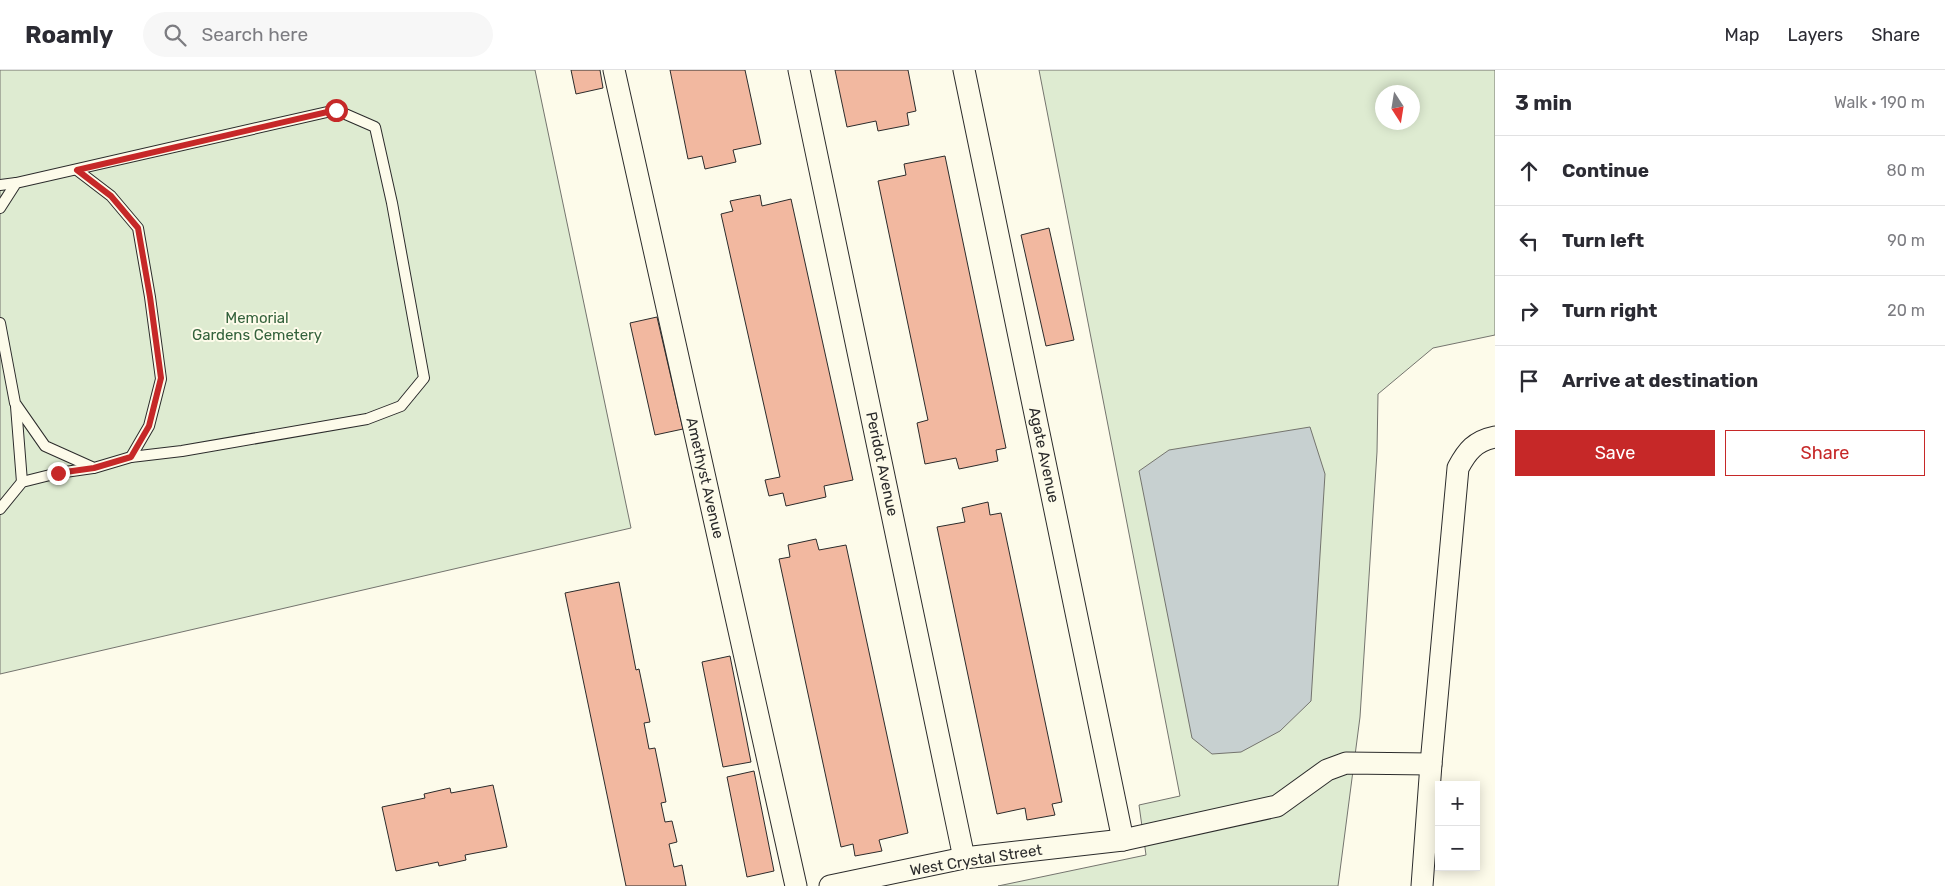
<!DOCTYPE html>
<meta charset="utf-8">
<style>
body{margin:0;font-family:Rubik,sans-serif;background:#f7f7f7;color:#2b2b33}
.controls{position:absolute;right:15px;bottom:15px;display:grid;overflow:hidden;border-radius:0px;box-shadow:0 2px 12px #0003}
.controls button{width:45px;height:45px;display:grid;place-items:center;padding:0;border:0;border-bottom:1px solid #e1e1e2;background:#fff;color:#2b2b33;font:25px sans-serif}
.compass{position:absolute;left:1375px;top:15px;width:45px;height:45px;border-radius:50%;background:#fff;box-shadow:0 2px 12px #0003;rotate:168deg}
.stop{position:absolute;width:15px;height:15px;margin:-11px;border:4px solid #c62828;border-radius:50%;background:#fff}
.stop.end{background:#c62828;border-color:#fff;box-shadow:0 1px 5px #0008}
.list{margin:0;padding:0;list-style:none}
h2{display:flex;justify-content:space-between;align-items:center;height:65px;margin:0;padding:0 20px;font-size:21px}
h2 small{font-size:16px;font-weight:400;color:#7c7c81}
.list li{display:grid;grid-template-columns:32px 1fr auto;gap:15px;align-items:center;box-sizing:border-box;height:70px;padding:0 20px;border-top:1px solid #e1e1e2}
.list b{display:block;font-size:19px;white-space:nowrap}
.list em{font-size:16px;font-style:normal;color:#7c7c81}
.actions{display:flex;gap:10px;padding:15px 20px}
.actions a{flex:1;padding:11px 0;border:1px solid #c62828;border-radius:0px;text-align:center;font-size:18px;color:#c62828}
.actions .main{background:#c62828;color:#fff}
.icon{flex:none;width:28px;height:28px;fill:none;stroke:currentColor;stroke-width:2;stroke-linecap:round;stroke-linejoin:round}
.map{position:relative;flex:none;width:1495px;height:816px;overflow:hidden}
header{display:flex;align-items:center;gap:30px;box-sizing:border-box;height:70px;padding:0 25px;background:#fff;border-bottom:1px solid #e1e1e2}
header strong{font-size:24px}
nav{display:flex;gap:28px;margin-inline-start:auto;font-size:18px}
.search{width:350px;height:45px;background:#f7f7f7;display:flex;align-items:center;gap:12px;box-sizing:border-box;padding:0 18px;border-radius:28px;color:#7c7c81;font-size:19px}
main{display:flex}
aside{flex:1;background:#fff}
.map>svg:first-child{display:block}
</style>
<header>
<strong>Roamly</strong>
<div class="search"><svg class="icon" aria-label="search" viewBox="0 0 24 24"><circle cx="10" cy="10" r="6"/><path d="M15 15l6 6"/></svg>Search here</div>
<nav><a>Map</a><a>Layers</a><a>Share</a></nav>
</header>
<main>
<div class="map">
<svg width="1495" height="816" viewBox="0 0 1495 816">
<rect width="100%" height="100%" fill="#fdfbea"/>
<!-- green -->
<g fill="#deebd1" stroke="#74746e" fill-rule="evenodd">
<path d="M0 0H535L631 458 0 604Z"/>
<path d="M1039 0H1495V265L1433 278 1378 324 1377 382 1360 647 1338 816H998L1146 785 1139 735 1180 726ZM1382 22H1412V52H1382Z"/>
</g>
<!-- water -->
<path fill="#c7d0d0" stroke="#74746e" d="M1310 357 1325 404 1311 631 1280 661 1241 682 1212 684 1192 668 1139 401 1169 380Z"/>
<!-- building -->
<g fill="#f2b8a0" stroke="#2b2b2b">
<path d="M571 0H600L603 18 576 24Z"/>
<path d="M670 0H745L761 74 733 80 736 92 705 99 702 86 688 89Z"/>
<path d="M835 0H908L916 41 907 43 909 55 878 61 876 51 847 57Z"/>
<path d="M945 86 1006 378 996 380 998 391 959 399 956 388 925 394 917 353 928 350 878 111 906 105 904 94Z"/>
<path d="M760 125 762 136 791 129 853 410 824 416 826 427 786 436 783 423 769 426 765 410 780 407 721 144 733 141 730 131Z"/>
<path d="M1049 158 1074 270 1046 276 1021 165Z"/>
<path d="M657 247 683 359 655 365 630 253Z"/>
<path d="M988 432 990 445 1001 443 1062 732 1052 734 1055 745 1027 750 1025 738 997 744 937 457 965 452 962 438Z"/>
<path d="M816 469 819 480 846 475 908 763 879 770 882 781 855 786 853 774 841 777 779 489 790 487 788 475Z"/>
<path d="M619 512 636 600 639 599 650 652 644 653 649 679 655 678 666 732 661 733 665 752 672 751 677 772 669 774 674 797 682 795 686 816H626L565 523Z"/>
<path d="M730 586 751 692 723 697 702 592Z"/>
<path d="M754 701 774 801 747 807 727 707Z"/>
<path d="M493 715 507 777 465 785 466 790 439 796 438 792 396 801 382 737 425 728 424 724 450 718 451 723Z"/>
</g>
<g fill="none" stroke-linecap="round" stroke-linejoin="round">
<defs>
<g id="service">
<path d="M77 100 111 126 138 158 150 227 161 309 149 356 131 387"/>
<path d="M0 115 16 113"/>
<path d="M0 138 16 113 336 40 375 57 392 133 424 308 401 336 367 349 182 381 131 387 94 398 45 376 15 333 0 253"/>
<path d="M16 336 22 412"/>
<path d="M0 439 22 412 58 403 93 398"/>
</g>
<g id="minor">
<path d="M614 0 796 816"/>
<path d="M799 0 964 788"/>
<path d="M964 0 1123 770"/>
<path d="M830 816 964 788 1123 770 1277 736 1327 700 1346 693 1431 694"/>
<path d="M1422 816 1431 694 1458 398C1467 381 1475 371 1495 367"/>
</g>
</defs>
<!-- service casing -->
<use href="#service" stroke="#2b2b2b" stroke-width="12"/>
<!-- minor casing -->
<use href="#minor" stroke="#2b2b2b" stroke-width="23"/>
<!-- service -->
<use href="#service" stroke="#fdfbea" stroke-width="10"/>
<!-- minor -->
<use href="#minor" stroke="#fdfbea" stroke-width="21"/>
</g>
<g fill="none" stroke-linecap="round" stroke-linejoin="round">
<!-- route -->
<path stroke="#c62828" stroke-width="6" d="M58 403 94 398 131 387 149 356 161 308 150 227 138 158 111 126 77 100 336 40"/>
</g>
<g text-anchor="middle" stroke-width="4" stroke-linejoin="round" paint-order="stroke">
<!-- park labels -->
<g font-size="15" fill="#34623c" stroke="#fdfbea">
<text x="257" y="253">Memorial<tspan x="257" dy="17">Gardens Cemetery</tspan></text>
</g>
<!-- street labels -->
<g font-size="15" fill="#2b2b2b" stroke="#fdfbea">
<text transform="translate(1044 385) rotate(78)" y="5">Agate Avenue</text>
<text transform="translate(882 394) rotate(78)" y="5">Peridot Avenue</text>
<text transform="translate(705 408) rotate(77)" y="5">Amethyst Avenue</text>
<text transform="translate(976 790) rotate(-9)" y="5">West Crystal Street</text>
</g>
</g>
</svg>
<div class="controls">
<button>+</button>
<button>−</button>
</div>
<svg class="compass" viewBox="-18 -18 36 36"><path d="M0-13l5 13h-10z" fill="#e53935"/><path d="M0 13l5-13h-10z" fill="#7c7c81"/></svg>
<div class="stop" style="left:336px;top:40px"></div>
<div class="stop end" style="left:58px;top:403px"></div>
</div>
<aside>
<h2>3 min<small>Walk · 190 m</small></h2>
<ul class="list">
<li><svg class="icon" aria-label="ahead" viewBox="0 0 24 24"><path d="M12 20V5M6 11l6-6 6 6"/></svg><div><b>Continue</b></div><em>80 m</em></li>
<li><svg class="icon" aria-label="left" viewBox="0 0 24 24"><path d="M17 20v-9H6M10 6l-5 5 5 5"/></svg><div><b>Turn left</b></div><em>90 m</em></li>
<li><svg class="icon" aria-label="right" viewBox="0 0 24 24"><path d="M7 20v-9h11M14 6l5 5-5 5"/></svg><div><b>Turn right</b></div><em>20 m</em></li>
<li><svg class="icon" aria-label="arrive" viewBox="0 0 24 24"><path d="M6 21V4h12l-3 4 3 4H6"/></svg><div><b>Arrive at destination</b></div></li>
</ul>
<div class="actions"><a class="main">Save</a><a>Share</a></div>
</aside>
</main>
